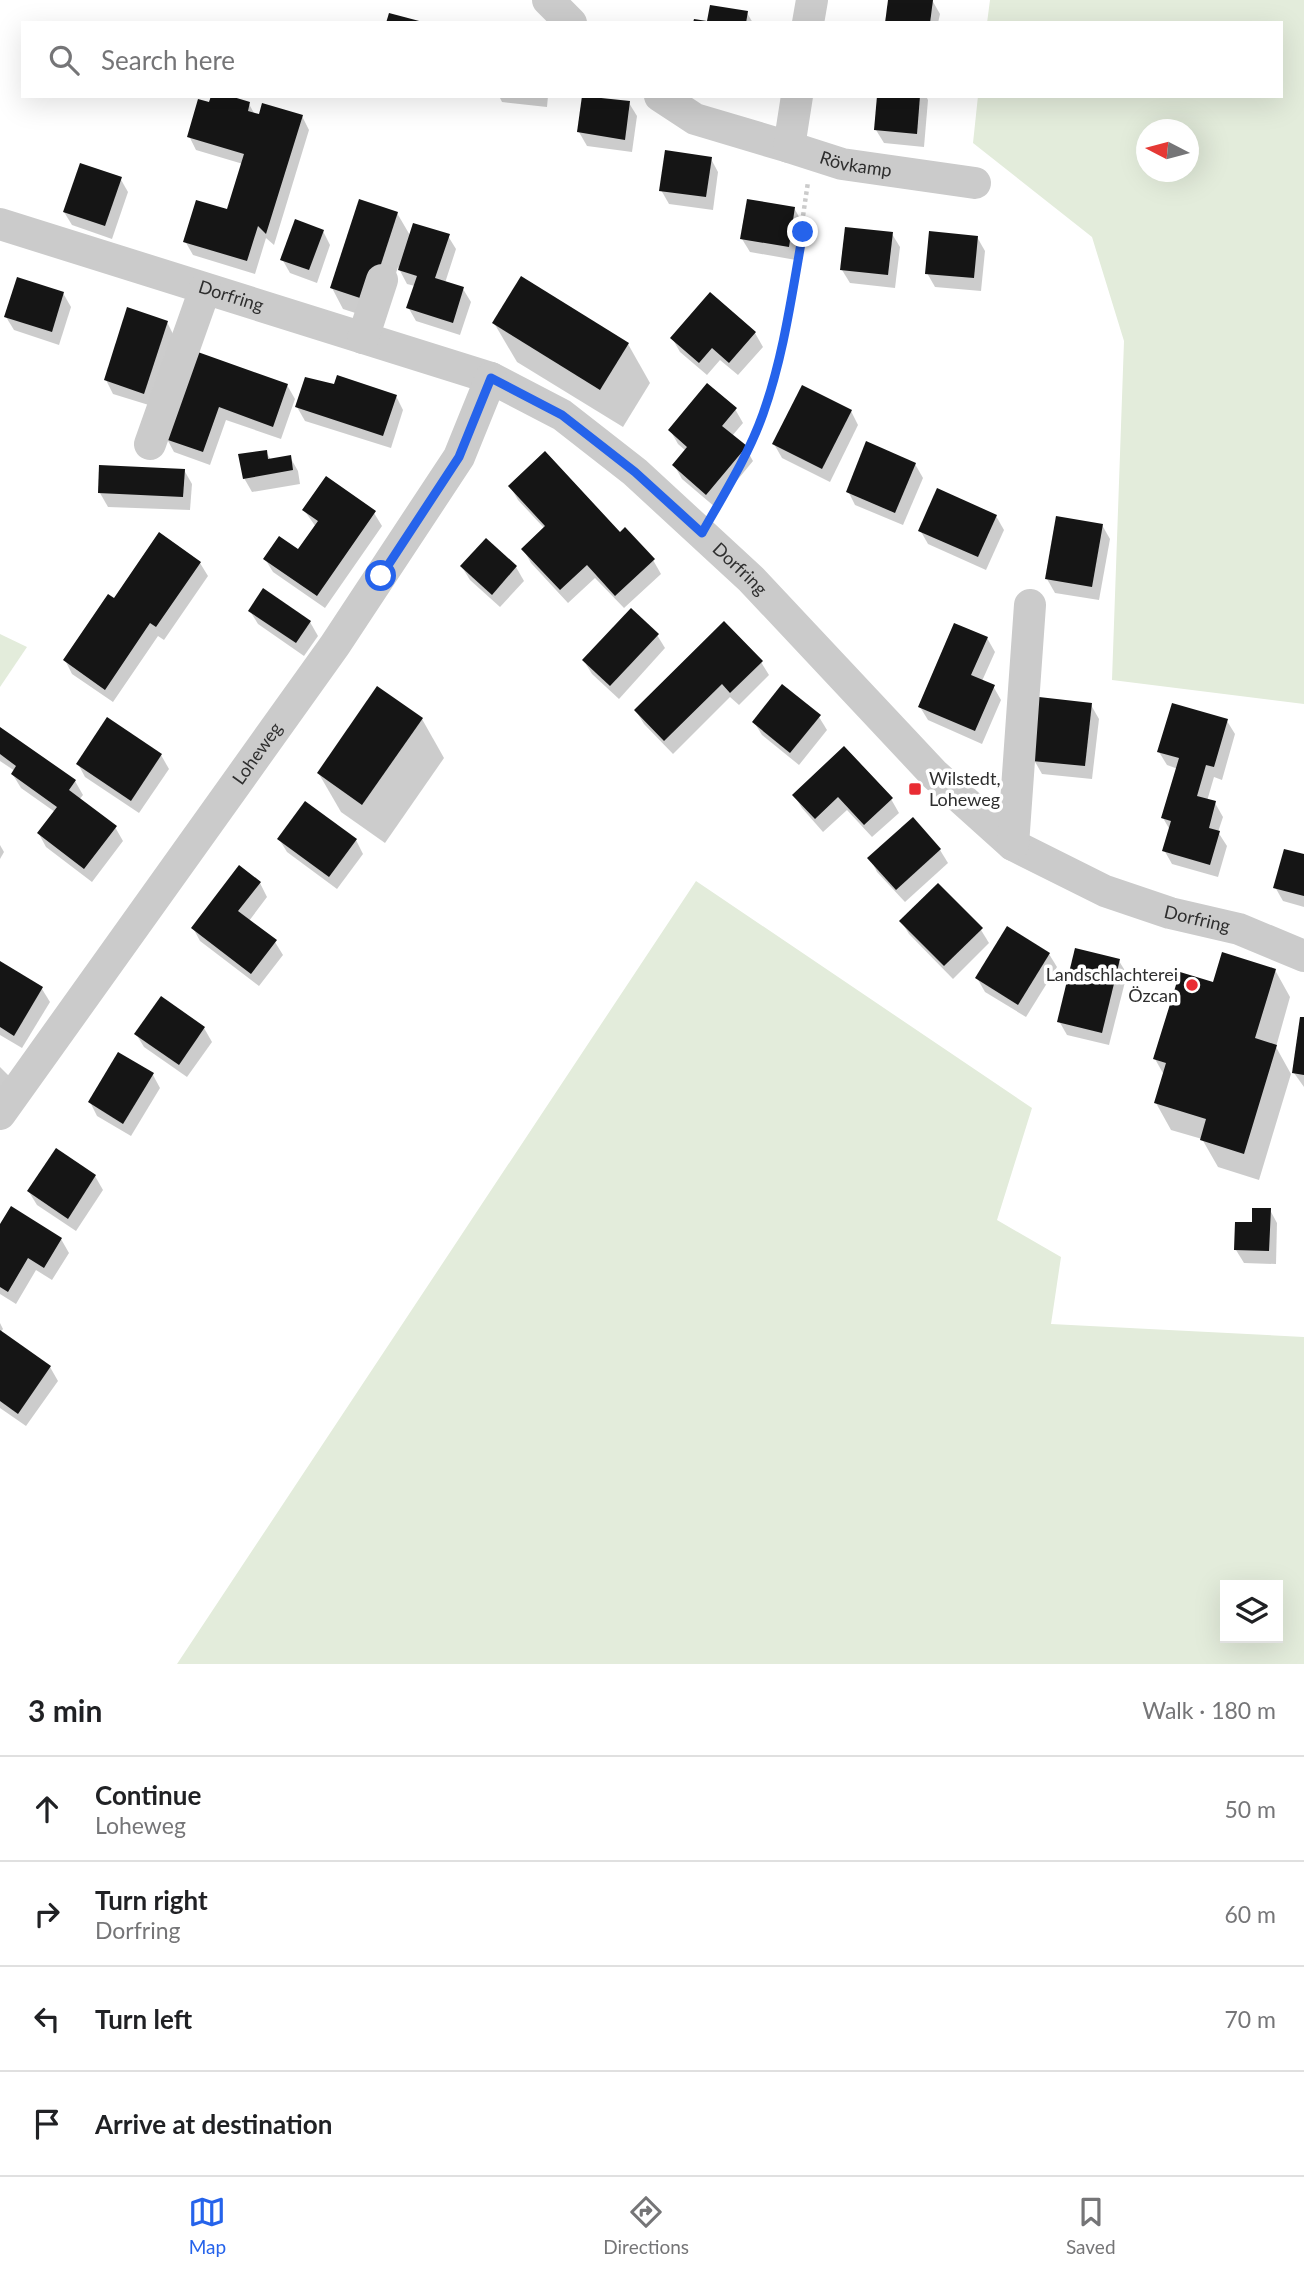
<!DOCTYPE html>
<meta charset="utf-8">
<style>
body{margin:0;font-family:Lato,sans-serif;background:#f2f2f2;color:#202124}
.controls{position:absolute;right:21px;bottom:21px;display:grid;overflow:hidden;border-radius:0px;box-shadow:0 7px 28px #0002}
.controls button{width:63px;height:63px;display:grid;place-items:center;padding:0;border:0;border-bottom:2px solid #e0e0e0;background:#fff;color:#202124;font:35px sans-serif}
.compass{position:absolute;left:1136px;top:119px;width:63px;height:63px;border-radius:50%;background:#fff;box-shadow:0 7px 28px #0002;rotate:276deg}
.stop{position:absolute;width:21px;height:21px;margin:-16px;border:5px solid #2563eb;border-radius:50%;background:#fff}
.stop.end{background:#2563eb;border-color:#fff;box-shadow:0 2px 7px #0008}
.list{margin:0;padding:0;list-style:none}
h2{display:flex;justify-content:space-between;align-items:center;height:91px;margin:0;padding:0 28px;font-size:30px}
h2 small{font-size:23px;font-weight:400;color:#757577}
.list li{display:grid;grid-template-columns:46px 1fr auto;gap:21px;align-items:center;box-sizing:border-box;height:105px;padding:0 28px;border-top:2px solid #e0e0e0}
.list b{display:block;font-size:26px;white-space:nowrap}
.list p{margin:0;font-size:23px;white-space:nowrap;color:#757577}
.list em{font-size:23px;font-style:normal;color:#757577}
.icon{flex:none;width:38px;height:38px;fill:none;stroke:currentColor;stroke-width:2;stroke-linecap:round;stroke-linejoin:round}
.map{position:relative;flex:none;width:1304px;height:1664px;overflow:hidden}
.search{position:absolute;background:#fff;box-shadow:0 7px 28px #0002;left:21px;right:21px;top:21px;height:77px;display:flex;align-items:center;gap:18px;box-sizing:border-box;padding:0 24px;border-radius:0px;color:#757577;font-size:26px}
.sheet{height:511px;background:#fff}
nav{display:flex;justify-content:space-around;align-items:center;box-sizing:border-box;height:98px;border-top:2px solid #e0e0e0;background:#fff;font-size:19px;color:#757577}
nav a{display:grid;justify-items:center;gap:4px}
nav .on{color:#2563eb}
.map>svg:first-child{display:block}
</style>
<div class="map">
<svg width="1304" height="1664" viewBox="0 0 1304 1664">
<rect width="100%" height="100%" fill="#fff"/>
<!-- green -->
<g fill="#e3ecdb" fill-rule="evenodd">
<path d="M990 0H1304V704L1112 680 1124 341 1092 237 973 143 978 96H1281V23H987ZM1146 130H1188V172H1146Z"/>
<path d="M0 634 27 647 0 687Z"/>
<path d="M696 881 1032 1108 997 1220 1061 1257 1051 1324 1304 1337V1664H177ZM1225 1585H1278V1638H1225Z"/>
</g>
<!-- shadow -->
<g fill="#0003">
<path d="M890 0H932L940 14 938 23H887Z"/>
<path d="M747 13 753 23H709Z"/>
<path d="M499 96H548L547 107 502 102Z"/>
<path d="M879 96H926L928 100 924 147 884 143 876 130Z"/>
<path d="M629 103 637 116 632 152 587 146 579 132Z"/>
<path d="M210 104H249L255 115 302 116 309 130 274 245 266 238 255 274 193 255 185 241 228 211 243 164 196 150 189 136Z"/>
<path d="M711 159 718 172 713 210 669 204 661 190Z"/>
<path d="M120 178 128 192 112 239 72 225 64 212Z"/>
<path d="M794 208 802 222 796 260 750 252 742 239Z"/>
<path d="M397 213 411 237 448 236 456 249 445 283 463 289 471 302 460 335 416 321 408 307 415 286 407 284 398 267 380 321 343 309 332 288Z"/>
<path d="M323 231 330 245 317 283 290 273 282 259Z"/>
<path d="M892 234 900 247 895 288 850 283 842 270Z"/>
<path d="M977 237 985 251 981 291 935 287 927 273Z"/>
<path d="M63 293 71 307 59 345 14 330 6 317Z"/>
<path d="M710 294 755 333 763 347 738 375 720 360 707 375 680 352 672 338Z"/>
<path d="M167 322 174 336 152 406 113 394 106 380Z"/>
<path d="M494 323 628 344 650 383 623 427 517 362Z"/>
<path d="M196 353 287 385 295 399 281 439 226 420 210 465 174 452 167 439Z"/>
<path d="M396 396 403 410 391 448 305 421 297 407Z"/>
<path d="M735 409 743 423 732 436 745 447 753 461 715 507 682 479 674 465 686 451 678 444 670 430Z"/>
<path d="M851 411 858 425 830 482 782 458 774 444Z"/>
<path d="M266 452 271 460 290 457 298 471 300 484 252 492 244 478Z"/>
<path d="M915 464 923 478 903 525 855 505 848 491Z"/>
<path d="M184 470 192 484 190 510 108 507 100 493Z"/>
<path d="M510 486 620 534 653 560 661 574 624 608 595 578 568 603 531 563 523 549 545 529 518 500Z"/>
<path d="M304 510 374 513 382 526 325 608 273 572 265 559 298 552 316 527Z"/>
<path d="M996 516 1004 530 986 570 928 544 920 530Z"/>
<path d="M1102 525 1110 539 1099 600 1055 593 1047 579Z"/>
<path d="M486 540 516 567 524 581 500 607 470 580 462 567Z"/>
<path d="M200 563 208 576 164 640 158 636 113 702 72 674 65 660 114 601Z"/>
<path d="M250 611 310 622 318 636 304 656 258 624Z"/>
<path d="M657 635 665 648 619 699 592 674 584 661Z"/>
<path d="M987 638 995 652 982 681 993 686 1001 700 982 744 928 720 920 707Z"/>
<path d="M761 662 769 675 739 705 730 697 673 754 644 724 636 711Z"/>
<path d="M1091 705 1099 719 1092 779 1042 774 1034 760Z"/>
<path d="M819 717 827 730 799 765 762 735 754 722Z"/>
<path d="M422 719 444 758 385 843 341 812 319 774Z"/>
<path d="M1227 721 1235 734 1222 780 1214 777 1207 801 1215 803 1223 817 1218 832 1227 846 1218 877 1172 864 1164 850 1170 830 1163 818 1178 769 1167 765 1159 752Z"/>
<path d="M0 730 75 781 83 795 79 800 115 827 123 841 92 882 46 847 39 834 55 812 21 788 13 775 15 771 0 761Z"/>
<path d="M161 755 169 769 139 813 85 777 78 764Z"/>
<path d="M794 795 891 799 899 813 872 837 847 810 823 832 802 808Z"/>
<path d="M279 839 356 840 363 854 337 889 287 852Z"/>
<path d="M0 845 4 852 0 859Z"/>
<path d="M940 850 948 863 905 902 877 872 870 858Z"/>
<path d="M1304 856V907L1283 901 1275 887Z"/>
<path d="M260 883 267 897 249 921 275 942 283 955 259 986 200 941 193 928Z"/>
<path d="M901 921 981 930 989 943 953 979 909 934Z"/>
<path d="M1049 954 1057 967 1026 1017 985 992 977 978Z"/>
<path d="M1119 961 1127 974 1109 1045 1067 1035 1059 1021Z"/>
<path d="M0 963 42 989 50 1002 22 1048 0 1035Z"/>
<path d="M1275 970 1290 997 1276 1047 1291 1074 1259 1180 1218 1167 1202 1139 1171 1130 1156 1103 1164 1075 1155 1059 1214 984Z"/>
<path d="M161 998 204 1028 212 1042 187 1077 144 1047 136 1034Z"/>
<path d="M1304 1019V1087L1294 1073Z"/>
<path d="M0 1067 11 1078 0 1094Z"/>
<path d="M153 1075 160 1088 131 1136 97 1116 90 1102Z"/>
<path d="M95 1176 103 1190 76 1231 37 1205 29 1192Z"/>
<path d="M1270 1210 1277 1223 1276 1264 1244 1263 1236 1250 1253 1224Z"/>
<path d="M0 1227 61 1239 69 1253 52 1280 36 1270 16 1304 0 1294Z"/>
<path d="M0 1323 3 1329 0 1333 50 1367 58 1381 26 1426 0 1408Z"/>
</g>
<!-- building -->
<g fill="#151515">
<path d="M888 0H933L930 23H885Z"/>
<path d="M710 5 748 11 746 23H693L694 19 707 21Z"/>
<path d="M389 13 423 22V23H386Z"/>
<path d="M211 96H230L250 102 248 111 259 114 262 103 303 115 266 234 258 226 247 261 183 242 196 200 227 209 244 154 187 137 198 99 209 102Z"/>
<path d="M582 96 630 101 625 140 577 132Z"/>
<path d="M877 96H920L917 134 874 130Z"/>
<path d="M665 150 712 157 706 197 659 191Z"/>
<path d="M80 163 122 177 105 226 63 212Z"/>
<path d="M359 199 398 212 369 301 330 288Z"/>
<path d="M747 199 795 207 789 247 740 239Z"/>
<path d="M295 219 324 230 309 270 280 260Z"/>
<path d="M413 223 450 234 435 278 464 287 453 323 406 308 417 276 398 270Z"/>
<path d="M845 227 893 232 888 275 840 270Z"/>
<path d="M929 231 978 236 974 278 925 274Z"/>
<path d="M521 276 629 343 600 390 492 323Z"/>
<path d="M17 277 64 292 52 332 4 317Z"/>
<path d="M710 292 756 332 729 363 712 348 699 363 670 338Z"/>
<path d="M127 307 168 321 144 394 104 380Z"/>
<path d="M195 351 288 384 273 427 219 407 203 452 165 439Z"/>
<path d="M337 375 397 395 383 436 295 407 305 377 334 384Z"/>
<path d="M707 383 737 408 722 426 747 446 706 495 672 465 687 447 668 430Z"/>
<path d="M802 385 852 410 822 469 772 444Z"/>
<path d="M866 441 916 463 895 513 846 492Z"/>
<path d="M267 450 268 459 291 455 293 470 243 479 238 454Z"/>
<path d="M545 451 620 532 625 527 655 559 615 596 587 565 560 590 521 549 545 526 508 486Z"/>
<path d="M99 465 185 469 183 497 98 493Z"/>
<path d="M326 476 376 511 317 596 263 559 279 536 298 549 318 521 302 510Z"/>
<path d="M937 488 997 515 978 557 918 531Z"/>
<path d="M1056 516 1103 524 1092 587 1045 579Z"/>
<path d="M159 532 201 562 156 627 150 623 105 690 63 660 108 594 114 598Z"/>
<path d="M486 538 517 566 492 595 460 566Z"/>
<path d="M263 588 311 621 296 643 248 611Z"/>
<path d="M631 608 659 634 610 686 582 660Z"/>
<path d="M724 621 763 661 730 693 722 684 664 741 634 710Z"/>
<path d="M954 623 988 637 971 675 995 685 975 731 918 707Z"/>
<path d="M782 684 821 715 790 753 752 722Z"/>
<path d="M377 686 423 718 362 805 317 773Z"/>
<path d="M1039 697 1092 703 1085 766 1032 761Z"/>
<path d="M1172 703 1228 719 1214 767 1206 765 1197 796 1216 801 1209 828 1220 831 1210 865 1162 851 1171 821 1161 818 1179 758 1157 752Z"/>
<path d="M107 717 162 754 131 801 76 764Z"/>
<path d="M0 727 76 780 69 790 117 826 84 869 37 833 57 807 11 774 16 766 0 754Z"/>
<path d="M844 746 893 798 864 825 838 797 815 819 792 795Z"/>
<path d="M305 801 357 839 329 877 277 839Z"/>
<path d="M913 817 941 849 896 890 867 858Z"/>
<path d="M1284 849 1304 854V896L1273 888Z"/>
<path d="M239 865 261 882 238 911 277 940 251 974 191 928Z"/>
<path d="M938 883 983 928 944 966 899 921Z"/>
<path d="M1007 926 1050 953 1018 1005 975 978Z"/>
<path d="M1075 948 1120 959 1102 1033 1057 1022Z"/>
<path d="M1222 952 1276 969 1255 1038 1277 1045 1244 1154 1200 1140 1206 1119 1154 1103 1166 1063 1153 1059 1180 972 1213 982Z"/>
<path d="M0 961 43 987 14 1036 0 1027Z"/>
<path d="M161 996 205 1027 179 1065 134 1034Z"/>
<path d="M1300 1017H1304V1075L1292 1073Z"/>
<path d="M118 1052 154 1073 123 1124 88 1102Z"/>
<path d="M56 1148 96 1175 68 1219 27 1191Z"/>
<path d="M11 1206 62 1238 44 1268 28 1258 8 1292 0 1287V1224Z"/>
<path d="M1252 1208H1271L1269 1251 1234 1250 1235 1222H1252Z"/>
<path d="M0 1330 51 1366 18 1414 0 1401Z"/>
</g>
<g fill="none" stroke-linecap="round" stroke-linejoin="round">
<!-- path -->
<path stroke="#cbcbcb" stroke-width="4.5" stroke-dasharray="3.5 3.5" stroke-linecap="butt" d="M716 508C734 477 752 446 763 412 788 335 796 262 808 182"/>
<!-- minor -->
<g stroke="#cbcbcb" stroke-width="32">
<path d="M548 0 571 23"/>
<path d="M808 23 812 0"/>
<path d="M660 96 695 119 789 147"/>
<path id="s1" d="M797 96 789 147 842 164 975 183"/>
<path id="s2" d="M0 224 491 378 562 415 635 472 751 579 934 774 1013 845 1105 891 1170 913 1239 929 1304 956"/>
<path d="M363 338 382 280"/>
<path d="M150 444 205 289"/>
<path d="M1013 845 1030 605"/>
<path id="s3" d="M0 1114 335 645 459 457 491 378"/>
</g>
</g>
<g fill="none" stroke-linecap="round" stroke-linejoin="round">
<!-- route -->
<path stroke="#2563eb" stroke-width="9" d="M381 576 459 457 491 378 562 415 635 472 702 533C724 494 748 456 763 414 784 355 792 293 803 232"/>
</g>
<!-- markers -->
<g fill="#e92c33" stroke="#fff" stroke-width="2.5">
<rect x="908" y="782" width="14" height="14" rx="3.5"/>
<circle cx="1192" cy="985" r="7"/>
</g>
<g text-anchor="middle" stroke-width="7" stroke-linejoin="round" paint-order="stroke">
<!-- street labels -->
<g font-size="18" fill="#2e2e2e" stroke="#fff">
<text dy="6" stroke="none"><textPath href="#s1" startOffset="121">Rövkamp</textPath></text>
<text dy="6" stroke="none"><textPath href="#s2" startOffset="242">Dorfring</textPath></text>
<text dy="6" stroke="none"><textPath href="#s2" startOffset="830">Dorfring</textPath></text>
<text dy="6" stroke="none"><textPath href="#s3" startOffset="443">Loheweg</textPath></text>
<text dy="6" stroke="none"><textPath href="#s2" startOffset="1418">Dorfring</textPath></text>
</g>
<!-- poi labels -->
<g font-size="18" fill="#2e2e2e" stroke="#fff" text-anchor="start">
<text x="929" y="785">Wilstedt,<tspan x="929" dy="21">Loheweg</tspan></text>
<text x="1178" y="981" text-anchor="end">Landschlachterei<tspan x="1178" dy="21">Özcan</tspan></text>
</g>
</g>
</svg>
<div class="controls">
<button><svg class="icon" aria-label="layers" viewBox="0 0 24 24"><path d="M12 4l9 5-9 5-9-5zM3 14l9 5 9-5"/></svg></button>
</div>
<svg class="compass" viewBox="-18 -18 36 36"><path d="M0-13l5 13h-10z" fill="#e53935"/><path d="M0 13l5-13h-10z" fill="#757577"/></svg>
<div class="stop" style="left:381px;top:576px"></div>
<div class="stop end" style="left:803px;top:232px"></div>
<div class="search"><svg class="icon" aria-label="search" viewBox="0 0 24 24"><circle cx="10" cy="10" r="6"/><path d="M15 15l6 6"/></svg>Search here</div>
</div>
<section class="sheet">
<h2>3 min<small>Walk · 180 m</small></h2>
<ul class="list">
<li><svg class="icon" aria-label="ahead" viewBox="0 0 24 24"><path d="M12 20V5M6 11l6-6 6 6"/></svg><div><b>Continue</b><p>Loheweg</p></div><em>50 m</em></li>
<li><svg class="icon" aria-label="right" viewBox="0 0 24 24"><path d="M7 20v-9h11M14 6l5 5-5 5"/></svg><div><b>Turn right</b><p>Dorfring</p></div><em>60 m</em></li>
<li><svg class="icon" aria-label="left" viewBox="0 0 24 24"><path d="M17 20v-9H6M10 6l-5 5 5 5"/></svg><div><b>Turn left</b></div><em>70 m</em></li>
<li><svg class="icon" aria-label="arrive" viewBox="0 0 24 24"><path d="M6 21V4h12l-3 4 3 4H6"/></svg><div><b>Arrive at destination</b></div></li>
</ul>
</section>
<nav>
<a class="on"><svg class="icon" aria-label="map" viewBox="0 0 24 24"><path d="M3 6l6-2 6 2 6-2v14l-6 2-6-2-6 2zM9 4v14M15 6v14"/></svg>Map</a>
<a><svg class="icon" aria-label="directions" viewBox="0 0 24 24"><path d="M12 3l9 9-9 9-9-9zM9 14v-3h6M13 9l2 2-2 2"/></svg>Directions</a>
<a><svg class="icon" aria-label="saved" viewBox="0 0 24 24"><path d="M7 4h10v16l-5-4-5 4z"/></svg>Saved</a>
</nav>
